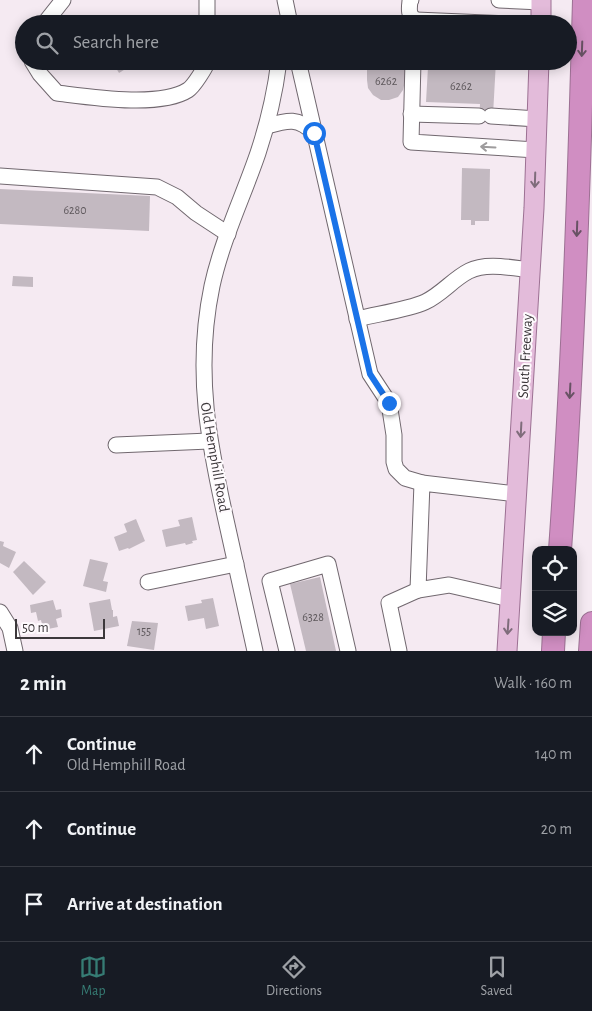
<!DOCTYPE html>
<meta charset="utf-8">
<style>
body{margin:0;font-family:"Alegreya Sans",sans-serif;background:#242831;color:#f1f3f6}
.controls{position:absolute;right:15px;bottom:15px;display:grid;overflow:hidden;border-radius:10px;box-shadow:0 2px 12px #0003}
.controls button{width:45px;height:45px;display:grid;place-items:center;padding:0;border:0;border-bottom:1px solid #363941;background:#171b24;color:#f1f3f6;font:25px sans-serif}
.scale{position:absolute;left:15px;bottom:12px;width:90px;box-sizing:border-box;padding-left:5px;border:2px solid #3c383b;border-top:0;font-size:14px;line-height:18px;white-space:nowrap;color:#3c383b;-webkit-text-stroke:4px #fefafd;paint-order:stroke}
.stop{position:absolute;width:15px;height:15px;margin:-11px;border:4px solid #1a73e8;border-radius:50%;background:#fff}
.stop.end{background:#1a73e8;border-color:#fff;box-shadow:0 1px 5px #0008}
.list{margin:0;padding:0;list-style:none}
h2{display:flex;justify-content:space-between;align-items:center;height:65px;margin:0;padding:0 20px;font-size:21px}
h2 small{font-size:16px;font-weight:400;color:#9ea1a6}
.list li{display:grid;grid-template-columns:32px 1fr auto;gap:15px;align-items:center;box-sizing:border-box;height:75px;padding:0 20px;border-top:1px solid #363941}
.list b{display:block;font-size:19px;white-space:nowrap}
.list p{margin:0;font-size:16px;white-space:nowrap;color:#9ea1a6}
.list em{font-size:16px;font-style:normal;color:#9ea1a6}
.icon{flex:none;width:28px;height:28px;fill:none;stroke:currentColor;stroke-width:2;stroke-linecap:round;stroke-linejoin:round}
.map{position:relative;flex:none;width:592px;height:651px;overflow:hidden}
.search{position:absolute;background:#171b24;box-shadow:0 2px 12px #0003;left:15px;right:15px;top:15px;height:55px;display:flex;align-items:center;gap:12px;box-sizing:border-box;padding:0 18px;border-radius:28px;color:#9ea1a6;font-size:19px}
.sheet{height:290px;background:#171b24}
nav{display:flex;justify-content:space-around;align-items:center;box-sizing:border-box;height:70px;border-top:1px solid #363941;background:#171b24;font-size:14px;color:#9ea1a6}
nav a{display:grid;justify-items:center;gap:2px}
nav .on{color:#367c74}
.map>svg:first-child{display:block}
</style>
<div class="map">
<svg width="592" height="651" viewBox="0 0 592 651">
<rect width="100%" height="100%" fill="#f5eaf2"/>
<!-- building -->
<g fill="#c3b9c1">
<path d="M112 61H123L127 68 119 73Z"/>
<path d="M367 61H406L405 81 403 90 398 97 389 100H381L373 95 368 88 367 80Z"/>
<path d="M481 61H496L493 115 491 122H479L480 104 426 102 428 67 481 69Z"/>
<path d="M462 168 490 169 489 221H475V225H471V220H461Z"/>
<path d="M0 189 150 196 149 231 0 224Z"/>
<path d="M13 276 33 277V287L12 286Z"/>
<path d="M192 517 197 540 192 541 193 543 186 545 185 543 166 547 162 530 180 526 178 520Z"/>
<path d="M136 519 145 541 129 549 128 548 119 551 114 537 127 532 124 524Z"/>
<path d="M0 541 4 542 3 546 16 552 9 568 0 563Z"/>
<path d="M90 559 108 563 103 581 108 582 106 592 83 586Z"/>
<path d="M24 561 46 582 33 595 13 572Z"/>
<path d="M320 577 336 651H306L290 584Z"/>
<path d="M213 598 219 626 206 629 204 618 188 621 185 606 202 603 201 600Z"/>
<path d="M110 599 112 610H113V617L117 616 119 626 94 631 89 603Z"/>
<path d="M53 600 56 610 61 609 62 617 56 619 58 627 43 630 41 620 38 621 36 612 31 613 30 605Z"/>
<path d="M132 621 158 623 154 650 127 646Z"/>
</g>
<g fill="none" stroke-linecap="round" stroke-linejoin="round">
<defs>
<g id="minor">
<path d="M207 0V24"/>
<path d="M285 0 290 24"/>
<path d="M411 0 410 1C409 9 408 16 416 20"/>
<path d="M499 0 541 2"/>
<path d="M44 24 63 0"/>
<path d="M415 24 416 20 511 24"/>
<path d="M32 61 40 74 57 93C90 97 160 108 188 90 194 86 205 68 208 61"/>
<path d="M298 61 370 374 389 403 394 435V462L396 469 405 478 422 483"/>
<path d="M413 61 411 142 536 150"/>
<path d="M411 114 479 116"/>
<path d="M491 116 537 119"/>
<path d="M267 126C288 120 298 117 314 133"/>
<path d="M0 176 157 187 177 197 196 213 228 234"/>
<path d="M357 319C376 314 407 310 425 302 442 294 453 279 469 271 486 262 512 268 531 270"/>
<path d="M116 445 209 441"/>
<path d="M148 582 236 564"/>
<path d="M510 599 449 585 418 590 422 483 517 494"/>
<path d="M0 612 10 628 15 651"/>
<path d="M255 651C246 610 237 570 228 529 209 445 194 372 212 286 222 240 243 197 258 153 268 123 275 93 279 61"/>
<path d="M287 651 270 581 328 564 348 651"/>
<path d="M399 651 389 603 418 590"/>
</g>
<g id="major">
<path d="M541 24V0"/>
<path d="M507 651 534 208 539 61"/>
</g>
<g id="highway">
<path d="M560 550C573 367 579 183 584 0"/>
<path d="M553 651 554 632"/>
<path d="M590 651 592 623"/>
</g>
</defs>
<!-- minor casing -->
<use href="#minor" stroke="#71686f" stroke-width="17"/>
<!-- major casing -->
<use href="#major" stroke="#9c7093" stroke-width="21"/>
<!-- highway casing -->
<use href="#highway" stroke="#9c7093" stroke-width="24"/>
<!-- minor -->
<use href="#minor" stroke="#fff" stroke-width="15"/>
<!-- major -->
<use href="#major" stroke="#e3bbda" stroke-width="19"/>
<!-- highway -->
<use href="#highway" stroke="#d08ec2" stroke-width="22"/>
</g>
<!-- one-way arrows -->
<defs><path id="oneway-shaft" d="M-6 0H5M1.5-3L5.5 0L1.5 3" fill="none" stroke-width="1.6" stroke-linecap="round" stroke-linejoin="round" transform="scale(1.25)"/></defs>
<g stroke="#685264">
<use href="#oneway-shaft" transform="translate(582 49) rotate(92)"/>
<use href="#oneway-shaft" transform="translate(577 229) rotate(92)"/>
<use href="#oneway-shaft" transform="translate(570 391) rotate(93)"/>
</g>
<use stroke="#9e9c9d" href="#oneway-shaft" transform="translate(488 147) rotate(-177)"/>
<g stroke="#7f6c7b">
<use href="#oneway-shaft" transform="translate(535 180) rotate(92)"/>
<use href="#oneway-shaft" transform="translate(521 430) rotate(93)"/>
<use href="#oneway-shaft" transform="translate(508 627) rotate(94)"/>
</g>
<g fill="none" stroke-linecap="round" stroke-linejoin="round">
<!-- route -->
<path stroke="#1a73e8" stroke-width="6" d="M314 133 370 374 389 403"/>
</g>
<g text-anchor="middle" stroke-width="4" stroke-linejoin="round" paint-order="stroke">
<!-- number labels -->
<g font-size="12" fill="#5e585c">
<text x="386" y="85">6262</text>
<text x="461" y="90">6262</text>
<text x="75" y="214">6280</text>
<text x="313" y="621">6328</text>
<text x="144" y="635">155</text>
</g>
<!-- street labels -->
<g font-size="15" fill="#3c383b" stroke="#fefafd">
<text transform="translate(525 356) rotate(-87)" y="5">South Freeway</text>
<text transform="translate(215 457) rotate(80)" y="5">Old Hemphill Road</text>
</g>
</g>
</svg>
<div class="controls">
<button><svg class="icon" aria-label="locate" viewBox="0 0 24 24"><circle cx="12" cy="12" r="6"/><path d="M12 2v4M12 18v4M2 12h4M18 12h4"/></svg></button>
<button><svg class="icon" aria-label="layers" viewBox="0 0 24 24"><path d="M12 4l9 5-9 5-9-5zM3 14l9 5 9-5"/></svg></button>
</div>
<div class="scale">50 m</div>
<div class="stop" style="left:314px;top:133px"></div>
<div class="stop end" style="left:389px;top:403px"></div>
<div class="search"><svg class="icon" aria-label="search" viewBox="0 0 24 24"><circle cx="10" cy="10" r="6"/><path d="M15 15l6 6"/></svg>Search here</div>
</div>
<section class="sheet">
<h2>2 min<small>Walk · 160 m</small></h2>
<ul class="list">
<li><svg class="icon" aria-label="ahead" viewBox="0 0 24 24"><path d="M12 20V5M6 11l6-6 6 6"/></svg><div><b>Continue</b><p>Old Hemphill Road</p></div><em>140 m</em></li>
<li><svg class="icon" aria-label="ahead" viewBox="0 0 24 24"><path d="M12 20V5M6 11l6-6 6 6"/></svg><div><b>Continue</b></div><em>20 m</em></li>
<li><svg class="icon" aria-label="arrive" viewBox="0 0 24 24"><path d="M6 21V4h12l-3 4 3 4H6"/></svg><div><b>Arrive at destination</b></div></li>
</ul>
</section>
<nav>
<a class="on"><svg class="icon" aria-label="map" viewBox="0 0 24 24"><path d="M3 6l6-2 6 2 6-2v14l-6 2-6-2-6 2zM9 4v14M15 6v14"/></svg>Map</a>
<a><svg class="icon" aria-label="directions" viewBox="0 0 24 24"><path d="M12 3l9 9-9 9-9-9zM9 14v-3h6M13 9l2 2-2 2"/></svg>Directions</a>
<a><svg class="icon" aria-label="saved" viewBox="0 0 24 24"><path d="M7 4h10v16l-5-4-5 4z"/></svg>Saved</a>
</nav>
